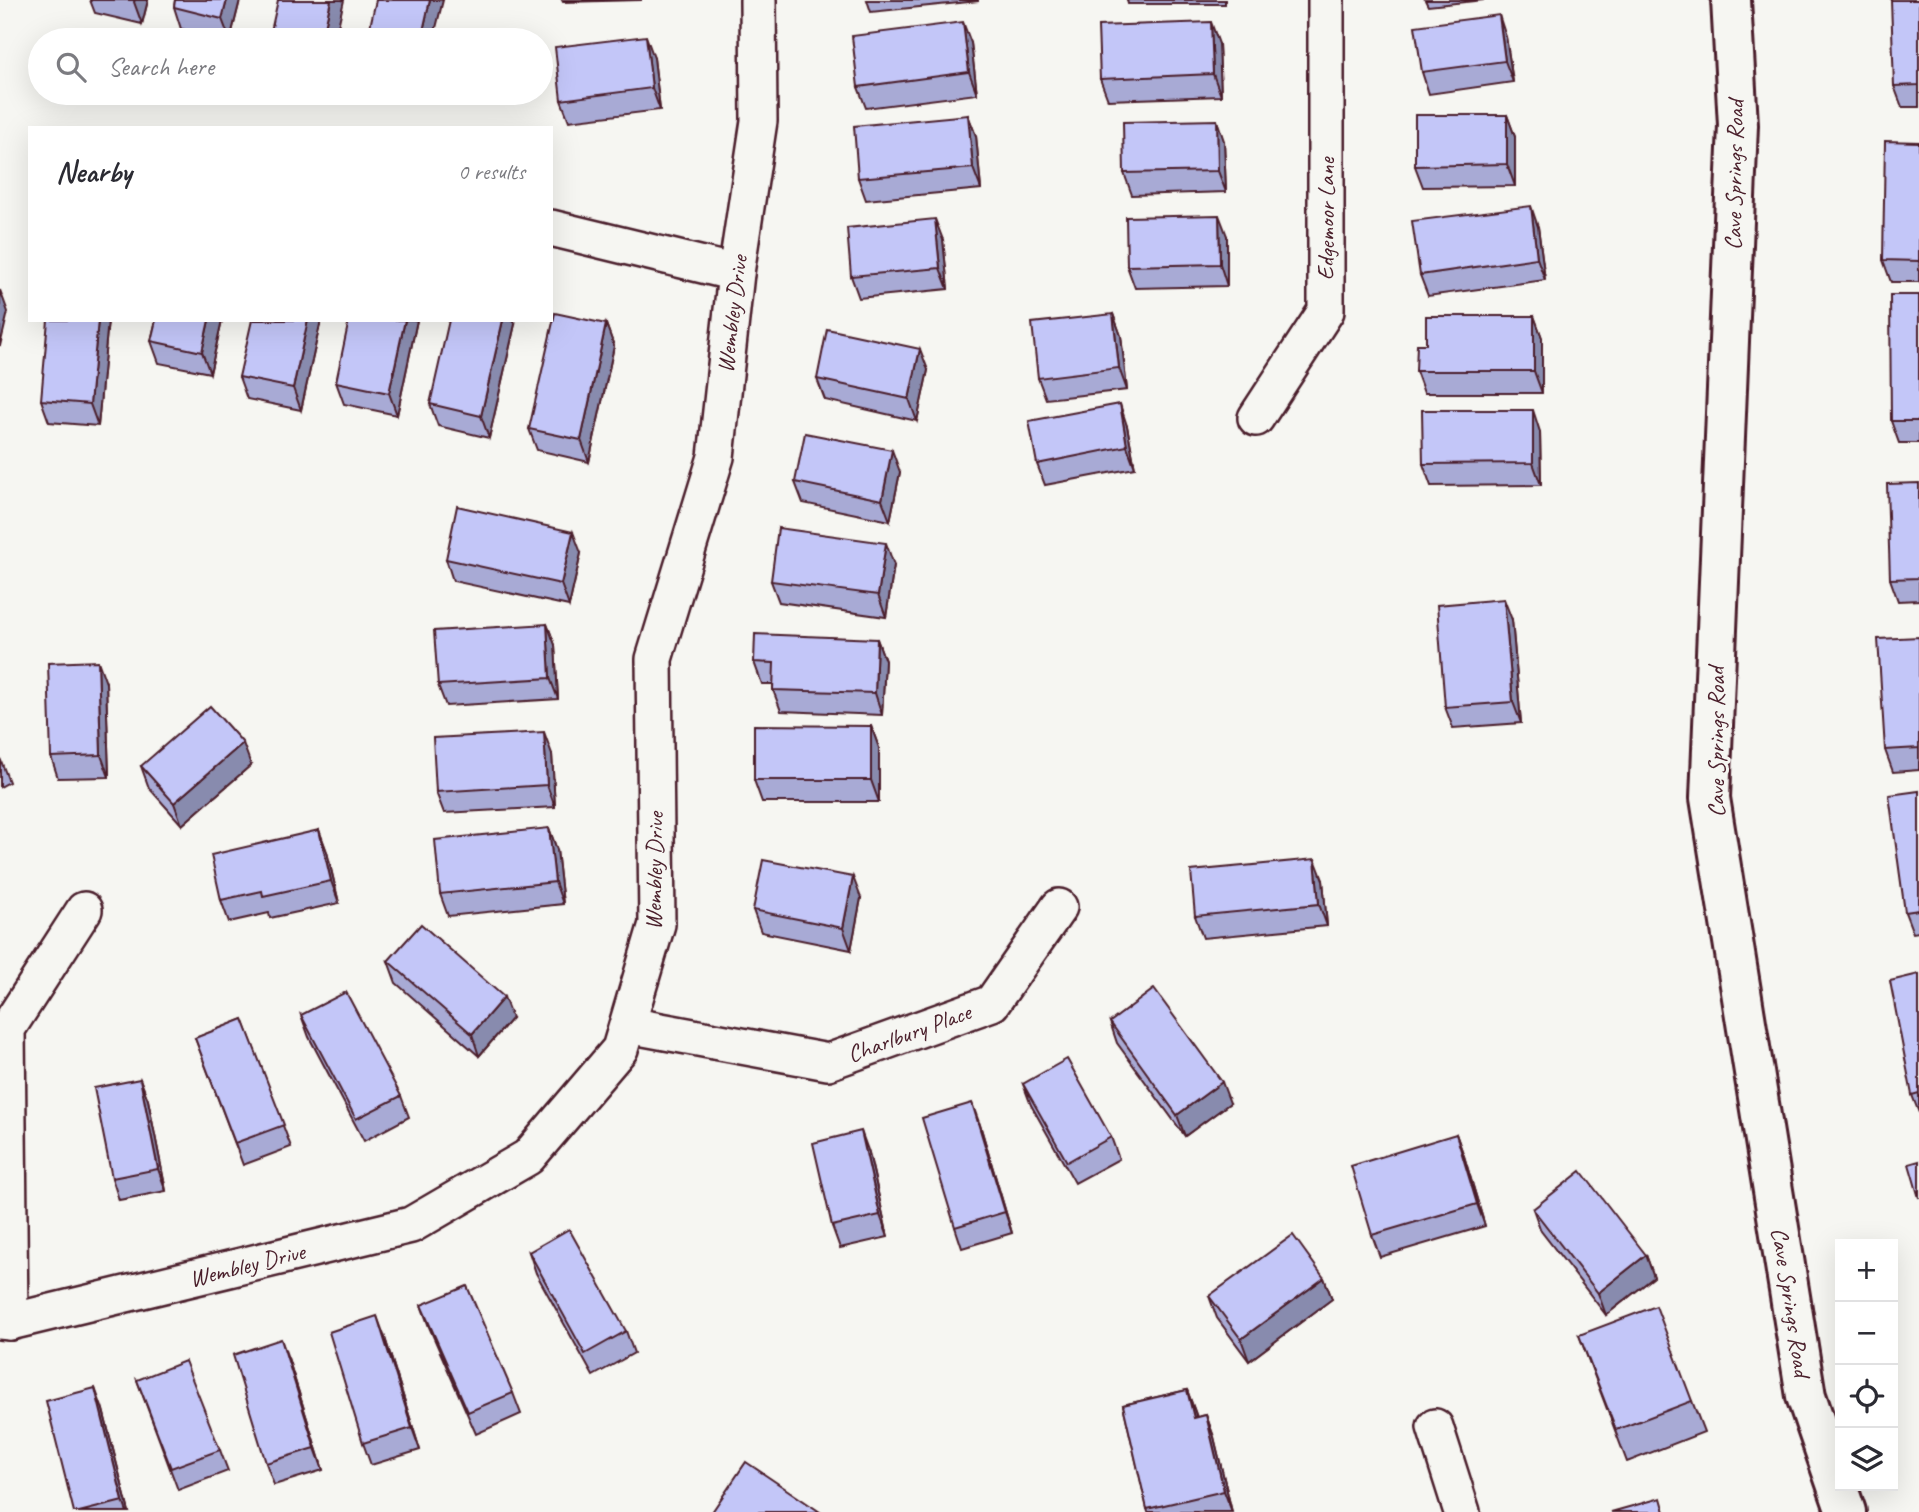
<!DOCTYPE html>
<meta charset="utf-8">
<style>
body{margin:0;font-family:Caveat,sans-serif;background:#f7f7f7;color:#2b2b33}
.controls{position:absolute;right:21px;bottom:21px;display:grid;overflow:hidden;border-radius:0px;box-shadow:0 7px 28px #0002}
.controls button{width:63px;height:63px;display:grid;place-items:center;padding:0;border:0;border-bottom:2px solid #e1e1e2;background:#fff;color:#2b2b33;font:35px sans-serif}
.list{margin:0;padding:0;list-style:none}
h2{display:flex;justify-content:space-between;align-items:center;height:91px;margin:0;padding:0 28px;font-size:30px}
h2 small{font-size:23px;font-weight:400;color:#7c7c81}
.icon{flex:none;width:38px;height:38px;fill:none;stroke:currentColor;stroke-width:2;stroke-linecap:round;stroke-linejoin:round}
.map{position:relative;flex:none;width:1919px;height:1512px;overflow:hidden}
.search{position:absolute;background:#fff;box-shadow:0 7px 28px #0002;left:28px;top:28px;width:525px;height:77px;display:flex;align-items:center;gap:18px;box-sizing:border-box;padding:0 24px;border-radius:38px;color:#7c7c81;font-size:26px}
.panel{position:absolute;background:#fff;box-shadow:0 7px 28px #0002;left:28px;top:126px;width:525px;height:196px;border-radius:0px}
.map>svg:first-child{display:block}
</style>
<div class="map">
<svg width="1919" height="1512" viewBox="0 0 1919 1512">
<rect width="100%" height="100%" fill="#f6f6f2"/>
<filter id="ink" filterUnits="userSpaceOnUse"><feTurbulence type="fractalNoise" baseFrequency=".0143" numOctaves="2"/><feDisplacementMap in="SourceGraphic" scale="14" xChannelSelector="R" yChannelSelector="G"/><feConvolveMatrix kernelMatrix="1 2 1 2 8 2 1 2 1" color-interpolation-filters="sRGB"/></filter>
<g filter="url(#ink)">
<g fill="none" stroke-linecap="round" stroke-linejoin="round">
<defs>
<g id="minor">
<path d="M551 228 736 273"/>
<path d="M1256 418 1326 311V0"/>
<path d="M628 1025 828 1062 992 1003 1059 907"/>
<path d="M0 1321 10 1322 411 1225 528 1157 620 1049 657 924 654 659 716 457 736 273 759 121 758 0"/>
<path d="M10 1322 7 1029 84 910"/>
<path d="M1435 1427 1462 1512"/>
</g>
<path id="tertiary" d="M1731 0 1738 125 1710 798 1806 1396 1846 1512"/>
</defs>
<!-- minor casing -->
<use href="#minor" stroke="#4a1f2b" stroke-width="40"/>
<!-- tertiary casing -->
<use href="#tertiary" stroke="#4a1f2b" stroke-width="44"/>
<!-- minor -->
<use href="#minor" stroke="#f6f6f2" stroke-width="35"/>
<!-- tertiary -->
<use href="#tertiary" stroke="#f6f6f2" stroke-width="38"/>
</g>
<!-- wall -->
<g fill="#a8aad5" stroke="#4a1f2b" stroke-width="2">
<path d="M90 0H148L142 24 95 13Z"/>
<path d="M175 0H240L230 40 181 29 174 7Z"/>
<path d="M562 0H642L563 2Z"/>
<path d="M867 0H978V1L871 12Z"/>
<path d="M1127 0H1225V4H1128Z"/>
<path d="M1425 0H1484L1428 6Z"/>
<path d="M1919 0V107H1902L1894 86Z"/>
<path d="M270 36 335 40H271Z"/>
<path d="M1506 37 1513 82 1429 94 1422 72Z"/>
<path d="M971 43 977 94 866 108 858 87Z"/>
<path d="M1219 44 1221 96 1108 100 1100 79Z"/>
<path d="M654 58 660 110 569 121 561 100Z"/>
<path d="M405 93H421V96Z"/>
<path d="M968 115 976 136 981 189 866 200 858 178Z"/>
<path d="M1507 115 1515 137V186L1423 187 1415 166Z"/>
<path d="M1224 141 1226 192 1132 195 1124 173Z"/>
<path d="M1919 142V282H1891L1883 260Z"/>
<path d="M1538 227 1545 280 1428 296 1420 275Z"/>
<path d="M1227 236V286L1135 288 1127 266Z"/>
<path d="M943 240 948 289 859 298 851 276Z"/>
<path d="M1919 295V443H1899L1891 421Z"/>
<path d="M1113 314 1121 336 1127 390 1046 399 1038 378Z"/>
<path d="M1534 316 1542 338V393H1424L1416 371 1426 344Z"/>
<path d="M108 320 98 426 49 422 41 400Z"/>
<path d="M156 320H222L210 373 159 363 151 341Z"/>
<path d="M321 320 301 410 247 399 239 377Z"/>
<path d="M417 320 397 415 344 404 336 382Z"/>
<path d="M515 324 489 438 438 426 430 404Z"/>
<path d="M606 324 614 346 589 462 537 450 529 429Z"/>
<path d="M928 370 917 421 825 400 817 379Z"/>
<path d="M1127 426 1135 468 1045 485 1037 464Z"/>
<path d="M1540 432 1541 485 1431 486 1423 464Z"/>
<path d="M900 472 890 521 803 503 795 482Z"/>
<path d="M1919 483V600L1898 601 1890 579Z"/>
<path d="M581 553 569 606 453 581 446 559Z"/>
<path d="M894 565 886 617 779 602 771 581Z"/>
<path d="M1512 620 1521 723 1453 728 1445 707Z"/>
<path d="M547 624 555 645 558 699 446 706 438 685Z"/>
<path d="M1919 637V770L1893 772 1885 750Z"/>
<path d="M877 639 885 661 882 715 781 711 773 690V684H762L754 662Z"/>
<path d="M106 683 109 777 58 778 51 757Z"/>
<path d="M871 726 879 748V802H762L754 780Z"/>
<path d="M552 754 555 807 444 813 436 792Z"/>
<path d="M0 758 9 782 0 787Z"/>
<path d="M251 765 182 825 149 788 141 766Z"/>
<path d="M1919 791V932L1913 933 1905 912Z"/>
<path d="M549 828 557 850 563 904 448 916 440 894Z"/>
<path d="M319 830 327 852 339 903 270 918 269 913 229 922 221 900Z"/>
<path d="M1323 880 1327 926 1203 938 1195 916Z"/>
<path d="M861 898 851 950 761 932 753 910Z"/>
<path d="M388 961 512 1018 479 1056 396 983Z"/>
<path d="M1919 974V1113L1912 1095Z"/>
<path d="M301 1015 401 1096 409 1117 364 1141 309 1037Z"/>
<path d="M243 1019 291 1147 243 1165 195 1038Z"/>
<path d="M1110 1022 1230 1103 1185 1136 1117 1043Z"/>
<path d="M140 1079 148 1100 166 1191 119 1200 112 1178Z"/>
<path d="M1023 1084 1111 1137 1119 1159 1075 1183 1031 1105Z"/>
<path d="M980 1125 1012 1233 962 1248 955 1227Z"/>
<path d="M1456 1134 1464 1156 1485 1226 1380 1257 1372 1235Z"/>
<path d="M869 1153 888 1237 840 1248 832 1226Z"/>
<path d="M1533 1209 1646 1255 1654 1277 1606 1315 1541 1231Z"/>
<path d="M529 1252 626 1331 634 1353 593 1376 536 1273Z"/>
<path d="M1324 1278 1332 1299 1249 1361 1217 1318 1209 1296Z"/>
<path d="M421 1305 513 1393 521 1414 476 1434 429 1327Z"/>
<path d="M1579 1335 1692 1401 1704 1432 1627 1462Z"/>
<path d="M385 1338 420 1450 371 1465 363 1443Z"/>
<path d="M289 1361 323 1470 274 1485 266 1463Z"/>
<path d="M137 1380 220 1450 228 1471 178 1490Z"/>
<path d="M1187 1390 1197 1417 1206 1415 1214 1437 1232 1512H1148L1123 1405Z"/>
<path d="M103 1410 129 1512H74Z"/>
</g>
<!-- shaded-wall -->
<g fill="#888bae" stroke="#4a1f2b" stroke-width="2">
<path d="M135 0H148L142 24 134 2Z"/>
<path d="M227 0H240L230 40 222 19Z"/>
<path d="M331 0H344L335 40H322Z"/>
<path d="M430 0H443L433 40H421Z"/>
<path d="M1499 15 1506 37 1513 82 1505 61Z"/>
<path d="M963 22 971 43 977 94 969 72Z"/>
<path d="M1211 22 1219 44 1221 96 1213 74Z"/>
<path d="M646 36 654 58 660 110 652 88Z"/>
<path d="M968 115 976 136 981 189 973 168Z"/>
<path d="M1507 115 1515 137V186L1507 164Z"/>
<path d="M1217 120 1224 141 1226 192 1218 171Z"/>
<path d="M1531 206 1538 227 1545 280 1537 258Z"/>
<path d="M1219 215 1227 236V286L1220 264Z"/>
<path d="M935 219 943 240 948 289 940 268Z"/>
<path d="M0 290 8 312 0 346Z"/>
<path d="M1113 314 1121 336 1127 390 1119 368Z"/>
<path d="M1534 316 1542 338V393L1534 371Z"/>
<path d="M98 320H108L98 426 90 404Z"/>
<path d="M209 320H222L210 373 202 352Z"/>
<path d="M308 320H321L301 410 293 388Z"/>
<path d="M405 320H417L397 415 389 393Z"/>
<path d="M503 320H514L515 324 489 438 481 416Z"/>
<path d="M606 324 614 346 589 462 581 440Z"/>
<path d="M920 349 928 370 917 421 909 399Z"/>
<path d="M1120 404 1127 426 1135 468 1127 446Z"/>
<path d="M1533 410 1540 432 1541 485 1533 463Z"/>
<path d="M892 450 900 472 890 521 882 500Z"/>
<path d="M573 532 581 553 569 606 561 584Z"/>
<path d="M886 543 894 565 886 617 878 595Z"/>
<path d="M1504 599 1512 620 1521 723 1513 702Z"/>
<path d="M547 624 555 645 558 699 550 678Z"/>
<path d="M877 639 885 661 882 715 875 693Z"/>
<path d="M98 661 106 683 109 777 101 755Z"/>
<path d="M871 726 879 748V802L871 780Z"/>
<path d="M544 732 552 754 555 807 547 785Z"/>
<path d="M243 743 251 765 182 825 174 803Z"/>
<path d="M549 828 557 850 563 904 555 882Z"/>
<path d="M319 830 327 852 339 903 331 881Z"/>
<path d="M1315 859 1323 880 1327 926 1319 904Z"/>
<path d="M853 877 861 898 851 950 843 928Z"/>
<path d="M504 997 512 1018 479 1056 472 1034Z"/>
<path d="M140 1079 148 1100 166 1191 158 1169Z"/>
<path d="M1222 1082 1230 1103 1185 1136 1177 1115Z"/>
<path d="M972 1103 980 1125 1012 1233 1005 1212Z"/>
<path d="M861 1131 869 1153 888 1237 880 1215Z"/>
<path d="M1456 1134 1464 1156 1485 1226 1477 1204Z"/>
<path d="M1646 1255 1654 1277 1606 1315 1598 1293Z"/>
<path d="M1324 1278 1332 1299 1249 1361 1241 1339Z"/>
<path d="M377 1316 385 1338 420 1450 412 1428Z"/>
<path d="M281 1339 289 1361 323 1470 315 1448Z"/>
<path d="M95 1388 103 1410 129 1512H127L123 1501Z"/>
<path d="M1187 1390 1195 1412 1202 1439 1194 1418Z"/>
<path d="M1206 1415 1214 1437 1232 1512 1224 1491Z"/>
</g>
<!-- building -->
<g fill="#c3c6f8" stroke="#4a1f2b" stroke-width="2">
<path d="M175 0H227L222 19 174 7Z"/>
<path d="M278 0H331L322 40H286L270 36Z"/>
<path d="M376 0H430L421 40H367Z"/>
<path d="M1891 0H1919V85L1894 86Z"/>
<path d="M1499 15 1505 61 1422 72 1415 26Z"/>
<path d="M963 22 969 72 858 87 852 36Z"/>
<path d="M1211 22 1213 74 1100 79 1098 26Z"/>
<path d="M646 36 652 88 561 100 555 47Z"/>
<path d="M968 115 973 168 858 178 854 126Z"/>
<path d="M1415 115H1507V164L1415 166Z"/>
<path d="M1217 120 1218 171 1124 173 1123 122Z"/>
<path d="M1885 141 1919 142V261L1883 260Z"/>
<path d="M1531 206 1537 258 1420 275 1412 221Z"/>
<path d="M1219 215 1220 264 1127 266 1126 217Z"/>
<path d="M935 219 940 268 851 276 847 228Z"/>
<path d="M1890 295H1919V421H1891Z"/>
<path d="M555 313 606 324 581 440 529 429Z"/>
<path d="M1113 314 1119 368 1038 378 1032 323Z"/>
<path d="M1426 316H1534V371H1416L1417 344H1426Z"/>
<path d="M48 320H98L90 404 41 400Z"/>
<path d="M156 320H209L202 352 151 341Z"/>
<path d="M252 320H308L293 388 239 377Z"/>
<path d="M349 320H405L389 393 336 382Z"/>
<path d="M449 320H503L481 416 430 404Z"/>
<path d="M827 329 920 349 909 399 817 379Z"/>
<path d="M1120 404 1127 446 1037 464 1029 421Z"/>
<path d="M1422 410H1533V463L1423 464Z"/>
<path d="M805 433 892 450 882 500 795 482Z"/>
<path d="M1919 483V578L1890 579 1887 484Z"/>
<path d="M457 506 573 532 561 584 446 559Z"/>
<path d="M778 528 886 543 878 595 771 581Z"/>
<path d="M1504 599 1513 702 1445 707 1437 605Z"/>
<path d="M547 624 550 678 438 685 434 631Z"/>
<path d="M755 634 877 639 875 693 773 690 774 663 754 662Z"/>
<path d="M1919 637V748L1885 750 1878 639Z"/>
<path d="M98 661 101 755 51 757 48 663Z"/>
<path d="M210 706 243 743 174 803 141 766Z"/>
<path d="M754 725 871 726V780H754Z"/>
<path d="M544 732 547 785 436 792 433 738Z"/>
<path d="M1919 791V910L1905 912 1889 795Z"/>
<path d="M549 828 555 882 440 894 435 840Z"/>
<path d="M319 830 331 881 263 896 262 891 221 900 211 855Z"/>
<path d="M1315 859 1319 904 1195 916 1191 871Z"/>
<path d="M763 860 853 877 843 928 753 910Z"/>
<path d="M421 924 504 997 472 1034 388 961Z"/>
<path d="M1919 974V1093L1912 1095 1890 981Z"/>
<path d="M1154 989 1222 1082 1177 1115 1110 1022Z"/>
<path d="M346 992 401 1096 356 1119 301 1015Z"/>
<path d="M243 1019 284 1125 235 1143 195 1038Z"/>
<path d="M1067 1059 1111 1137 1067 1162 1023 1084Z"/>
<path d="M140 1079 158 1169 112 1178 94 1088Z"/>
<path d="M972 1103 1005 1212 955 1227 922 1118Z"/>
<path d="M861 1131 880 1215 832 1226 813 1143Z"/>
<path d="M1456 1134 1477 1204 1372 1235 1351 1166Z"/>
<path d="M1919 1161V1198L1909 1164Z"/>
<path d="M1581 1171 1646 1255 1598 1293 1533 1209Z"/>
<path d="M569 1229 626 1331 585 1354 529 1252Z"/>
<path d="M1293 1235 1324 1278 1241 1339 1209 1296Z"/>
<path d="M467 1286 513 1393 468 1412 421 1305Z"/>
<path d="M1656 1306 1692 1401 1616 1430 1579 1335Z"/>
<path d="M377 1316 412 1428 363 1443 329 1332Z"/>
<path d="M281 1339 315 1448 266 1463 233 1355Z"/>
<path d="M185 1361 220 1450 171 1468 137 1380Z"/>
<path d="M95 1388 123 1501 79 1512H74L46 1401Z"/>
<path d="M1187 1390 1194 1418 1206 1415 1224 1491 1147 1509 1123 1405Z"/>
<path d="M746 1462 820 1512H712Z"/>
<path d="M1661 1498 1665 1512H1611Z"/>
</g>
</g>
<g text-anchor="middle" stroke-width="6" stroke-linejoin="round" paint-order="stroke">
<!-- street labels -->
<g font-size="24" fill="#4a1f2b" stroke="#f6f6f2">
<text transform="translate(1734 175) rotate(-89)" y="8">Cave Springs Road</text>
<text transform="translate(1326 219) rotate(-90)" y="8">Edgemoor Lane</text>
<text transform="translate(732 314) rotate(-83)" y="8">Wembley Drive</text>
<text transform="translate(1716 742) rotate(-90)" y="8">Cave Springs Road</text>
<text transform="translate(654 871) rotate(-89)" y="8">Wembley Drive</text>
<text transform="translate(909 1033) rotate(-20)" y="8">Charlbury Place</text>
<text transform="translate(247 1265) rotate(-14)" y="8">Wembley Drive</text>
<text transform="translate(1791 1302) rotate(81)" y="8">Cave Springs Road</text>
</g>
</g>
</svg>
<div class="controls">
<button>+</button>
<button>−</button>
<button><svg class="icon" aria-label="locate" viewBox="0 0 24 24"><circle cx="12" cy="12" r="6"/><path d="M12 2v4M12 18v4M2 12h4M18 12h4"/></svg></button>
<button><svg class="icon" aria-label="layers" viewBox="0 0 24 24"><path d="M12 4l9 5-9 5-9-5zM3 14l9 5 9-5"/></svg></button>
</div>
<div class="search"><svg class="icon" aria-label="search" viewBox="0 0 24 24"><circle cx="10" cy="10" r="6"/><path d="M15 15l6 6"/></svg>Search here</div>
<section class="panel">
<h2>Nearby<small>0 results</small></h2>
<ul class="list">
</ul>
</section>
</div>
